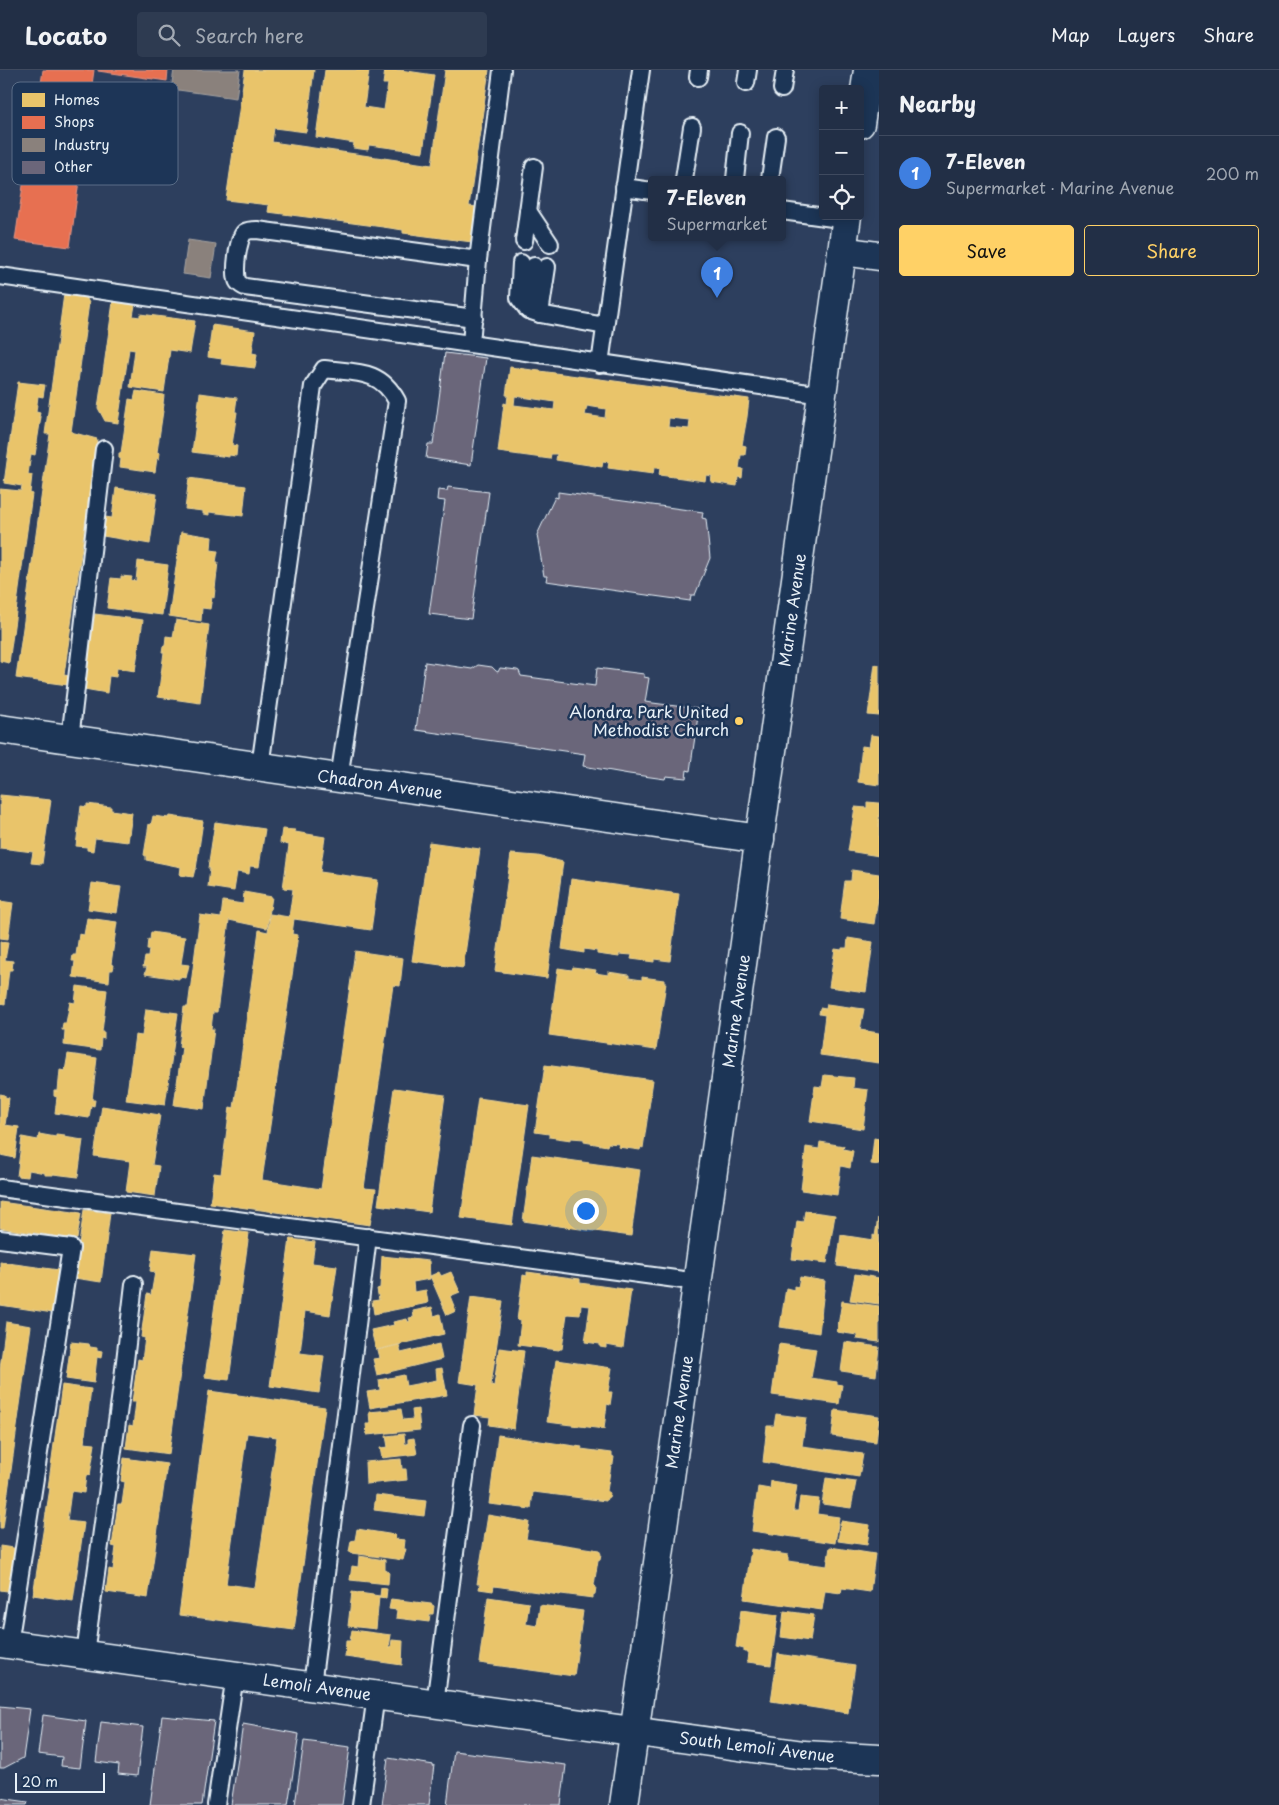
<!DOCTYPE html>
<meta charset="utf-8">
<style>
body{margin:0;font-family:"Playpen Sans",sans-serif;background:#2e3b51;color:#f1f3f6}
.controls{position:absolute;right:15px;top:15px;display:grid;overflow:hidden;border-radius:5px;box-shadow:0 2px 12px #0003}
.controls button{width:45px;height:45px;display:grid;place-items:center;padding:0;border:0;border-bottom:1px solid #3f4a5f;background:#222f46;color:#f1f3f6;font:25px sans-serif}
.scale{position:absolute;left:15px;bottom:12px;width:90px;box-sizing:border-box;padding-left:5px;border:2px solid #e8f1f8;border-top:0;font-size:14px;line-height:18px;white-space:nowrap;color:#e8f1f8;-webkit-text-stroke:4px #1d3557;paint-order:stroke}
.you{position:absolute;left:585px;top:1140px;width:18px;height:18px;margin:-12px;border:4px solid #fff;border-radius:50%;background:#1a73e8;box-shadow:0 0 0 8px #1a73e833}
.badge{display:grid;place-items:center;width:32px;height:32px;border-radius:50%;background:#ffd166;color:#fff;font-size:16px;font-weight:700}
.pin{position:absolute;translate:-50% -41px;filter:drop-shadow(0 1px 2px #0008)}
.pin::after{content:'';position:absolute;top:26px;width:18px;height:15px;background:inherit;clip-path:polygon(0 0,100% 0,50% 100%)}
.popup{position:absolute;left:648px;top:106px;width:138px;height:65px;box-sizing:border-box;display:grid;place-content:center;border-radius:5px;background:#222f46;filter:drop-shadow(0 1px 4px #0005);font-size:16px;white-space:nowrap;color:#a2a9b3}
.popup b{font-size:19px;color:#f1f3f6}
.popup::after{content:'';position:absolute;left:50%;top:100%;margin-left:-10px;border:10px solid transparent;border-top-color:#222f46}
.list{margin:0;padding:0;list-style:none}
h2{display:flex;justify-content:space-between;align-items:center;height:65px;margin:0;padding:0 20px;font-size:21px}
h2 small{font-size:16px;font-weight:400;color:#a2a9b3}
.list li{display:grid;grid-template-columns:32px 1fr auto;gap:15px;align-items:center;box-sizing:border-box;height:75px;padding:0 20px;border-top:1px solid #3f4a5f}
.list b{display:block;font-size:19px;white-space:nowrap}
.list p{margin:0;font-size:16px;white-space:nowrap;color:#a2a9b3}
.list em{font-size:16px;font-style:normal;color:#a2a9b3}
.actions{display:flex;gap:10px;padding:15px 20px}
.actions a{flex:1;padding:11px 0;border:1px solid #ffd166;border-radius:5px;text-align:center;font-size:18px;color:#ffd166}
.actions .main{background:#ffd166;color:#111}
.icon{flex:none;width:28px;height:28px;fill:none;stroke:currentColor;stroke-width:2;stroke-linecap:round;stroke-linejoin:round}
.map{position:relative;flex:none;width:879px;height:1735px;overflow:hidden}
header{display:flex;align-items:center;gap:30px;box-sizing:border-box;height:70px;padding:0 25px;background:#222f46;border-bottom:1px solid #3f4a5f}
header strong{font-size:24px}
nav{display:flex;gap:28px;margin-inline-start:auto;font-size:18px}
.search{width:350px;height:45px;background:#2e3b51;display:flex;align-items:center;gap:12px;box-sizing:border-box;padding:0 18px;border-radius:5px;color:#a2a9b3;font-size:19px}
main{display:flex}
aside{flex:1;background:#222f46}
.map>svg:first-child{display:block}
</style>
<header>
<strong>Locato</strong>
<div class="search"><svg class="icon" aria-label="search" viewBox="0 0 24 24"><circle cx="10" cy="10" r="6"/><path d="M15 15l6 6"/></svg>Search here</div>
<nav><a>Map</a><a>Layers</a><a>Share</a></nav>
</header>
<main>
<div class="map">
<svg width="879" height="1735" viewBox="0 0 879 1735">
<rect width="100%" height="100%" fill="#2d3f5e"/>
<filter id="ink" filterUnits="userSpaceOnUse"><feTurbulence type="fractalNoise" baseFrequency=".02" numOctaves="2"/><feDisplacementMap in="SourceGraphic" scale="10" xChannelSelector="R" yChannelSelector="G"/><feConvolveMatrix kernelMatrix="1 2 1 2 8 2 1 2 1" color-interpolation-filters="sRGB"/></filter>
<g filter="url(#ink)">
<!-- homes -->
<g fill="#e9c46a" stroke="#e9d295" fill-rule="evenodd">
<path d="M245 0H314L306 62 274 58 272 72 432 95 445 0H489L469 136 477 137 472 172 403 163V160L383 157 268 142 269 135 226 130Z"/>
<path d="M325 0H369L364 37 384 40 388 14H383L385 0H400L434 5 423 82 369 75 368 80 353 78 354 73 316 67Z"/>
<path d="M64 224 86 227 89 233 71 362 97 369 64 605 69 606 68 615 16 608 50 364H45Z"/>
<path d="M113 232 135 235 133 246 140 247V244L195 251 190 283 170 280 164 322 130 317 135 280 129 279 118 353 105 351 98 338Z"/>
<path d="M212 255 255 261 252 283 257 284 255 298 221 294 222 289 208 287Z"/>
<path d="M510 297 749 329 747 347 742 375 746 376 745 385H741L739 398 743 399 742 408 738 407 737 416 711 412 712 406 706 405 705 411 659 405 660 398H654L653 404 608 398 609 392 603 391 602 397 556 390 557 384H551L550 389 498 382 504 333 507 334 508 325H506ZM515 326 555 332 554 340 514 335ZM587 336 606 339 605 348 585 345ZM669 348 690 350 689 359 668 357Z"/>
<path d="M18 312 45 315 43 327 38 326 36 342 40 343 39 347H41L35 385 31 384 28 404 32 405 30 423 32 424 9 593 0 591V419L21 421 22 416 4 413Z"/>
<path d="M136 321 164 325 163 334H164L157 382 160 383 159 389 157 388 155 402 120 397 121 389 119 388V383H121L129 329 134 330Z"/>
<path d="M200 323 237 328 235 342H237L232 375 237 376 236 386 229 385V387L192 382Z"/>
<path d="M189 408 246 416 243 446 209 442V445L203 444V441L185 439Z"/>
<path d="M116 418 157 424 150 474 103 466 105 447 112 448Z"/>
<path d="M181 462 212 467 211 480 218 481 216 492H218L214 528 212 527 210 539 202 538 201 551 169 546Z"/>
<path d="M138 491 168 495 162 545 107 538 111 508 121 509V506L132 507 131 510 136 511Z"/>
<path d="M95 544 143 550 135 601 117 598 116 607 109 606 107 623 84 619Z"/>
<path d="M176 550 209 555 200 633 158 627 164 582H162L163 576H165L166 566 173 567Z"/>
<path d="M875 594 879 595V646L868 645Z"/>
<path d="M871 665 879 666V715L858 712 862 676 869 677Z"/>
<path d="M0 725 51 730 42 794 31 793 33 782 0 778Z"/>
<path d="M867 732 879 733V786L848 781 855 737 867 738Z"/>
<path d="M87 734 111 737V740L132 743 128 772 95 768 93 781 87 780V777L76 776 81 736 87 737Z"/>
<path d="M153 746 169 748 170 746 203 751 196 799H195L193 807 180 805 181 797 146 790V786L144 785 149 754 151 755Z"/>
<path d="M215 752 265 759 259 797 250 796 249 804 237 802 234 821 208 817 210 798H208Z"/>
<path d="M282 759 295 760V762L325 767 320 802 378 810 371 860 294 849 292 864 298 865 262 1110 321 1119 355 881 403 888 400 916 393 915 364 1118 376 1119 370 1155 210 1133 214 1103 221 1104 230 1037 234 1038 259 860 268 862 270 844 289 847 293 819 283 818 289 775 280 773Z"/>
<path d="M429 772 480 779 463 898 412 891Z"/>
<path d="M511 784 538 786 563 792 547 908 495 901Z"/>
<path d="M852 800 879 804V822L874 854 840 849 845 811H851Z"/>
<path d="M571 809 679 824 670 891 654 889V892L631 889 632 885 619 884V887L597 884V881L584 879V883L562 879Z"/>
<path d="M92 813 121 817 117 843 88 839Z"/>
<path d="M244 822 272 827 267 858 229 850 217 942H213L211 959H214L204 1039 174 1035 182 977H179L184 937H188L200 845 221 848 223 831 243 834Z"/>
<path d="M0 831 13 833 8 869 0 868Z"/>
<path d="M87 848 117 852 111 894 114 895 113 900H110L109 912 73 907 75 891H72L73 885H76L79 864 84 865Z"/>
<path d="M151 862 185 867 181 894 189 895 186 908 179 907V909L145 904 147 897H143L145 887H148L149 879H147L148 869 150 870Z"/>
<path d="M848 868 873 872 866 922 829 917 835 879 842 880V878H847Z"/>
<path d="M0 872 8 873 5 890 13 891 12 900H9L5 934 0 933Z"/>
<path d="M573 897 596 900 595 903 608 905V902L629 905V908L642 910V907L664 910V913H666L656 980 549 965 558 898 572 900Z"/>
<path d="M77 916 107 920 102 962H104V969L101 968 100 980 64 975 65 960H62L63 953H66L70 932 75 933Z"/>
<path d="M827 934 864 939 860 960 879 963V993L820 985 825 945 819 944 820 938 826 939Z"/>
<path d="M146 939 178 943 165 1035 126 1030 135 965 142 966Z"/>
<path d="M68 984 97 988 92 1030H95L94 1036 91 1035 89 1048 55 1043 57 1027 54 1026V1021H58L60 1000 65 1001Z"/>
<path d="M545 995 653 1010 643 1078 641 1077 640 1080 618 1077 619 1074 608 1073 607 1076 584 1072V1069L571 1068V1070L549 1067V1064L535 1062Z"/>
<path d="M824 1005 854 1008 853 1018 868 1020 863 1059 810 1051 815 1016 822 1017Z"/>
<path d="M394 1018 445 1025 429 1142 378 1135Z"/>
<path d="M0 1024 5 1025V1027L9 1028 5 1055 19 1057 15 1088 0 1085Z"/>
<path d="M478 1028 529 1035 512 1155 461 1148Z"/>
<path d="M102 1036 160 1045 152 1095 159 1096 155 1126 126 1122 130 1091 94 1086Z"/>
<path d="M39 1064 56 1067V1064L65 1065 64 1067 83 1070 78 1107 53 1104V1105H45V1103L29 1100 28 1107 17 1106 22 1067 38 1070Z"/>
<path d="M874 1068 879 1069V1095L871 1094Z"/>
<path d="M820 1072 844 1076 843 1079 853 1081 850 1098 841 1096 837 1125 801 1120 806 1077 819 1079Z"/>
<path d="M532 1085 640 1100 631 1166 523 1151Z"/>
<path d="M0 1132 81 1143 77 1169 0 1158Z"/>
<path d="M84 1140 110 1143 101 1212 74 1208Z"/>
<path d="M805 1141 835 1145 827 1193 792 1189 797 1151 803 1152Z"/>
<path d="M878 1148 879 1202 837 1196 841 1165 873 1170V1165L875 1166Z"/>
<path d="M225 1160 249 1163 229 1310 205 1307Z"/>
<path d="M290 1169 315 1172 312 1193 337 1196 330 1245 305 1241 300 1283 324 1286 319 1323 270 1316Z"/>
<path d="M153 1179 196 1184 169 1384 126 1378 129 1355 133 1356 136 1332H132L138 1289 142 1290 145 1268 141 1267 147 1224 151 1225 155 1202 150 1201Z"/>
<path d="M382 1186 429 1191 430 1209 413 1212 414 1222 426 1220 428 1233 374 1244 372 1231 379 1230 377 1219 380 1218Z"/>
<path d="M0 1192 59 1200 53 1243 0 1235Z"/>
<path d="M439 1202 441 1206 451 1202 460 1222 450 1226 456 1241 447 1245 430 1206Z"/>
<path d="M527 1202 580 1209V1213L631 1220 623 1278 606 1275V1278L600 1277V1274L585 1272 590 1236 581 1235 580 1245 567 1244 562 1279H560L559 1280 518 1275 521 1251 517 1250 523 1205 527 1206Z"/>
<path d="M855 1204 879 1208V1234L850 1230Z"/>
<path d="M800 1207 825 1211 819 1263 780 1257 786 1218 794 1220V1216L798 1217Z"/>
<path d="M471 1227 503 1231 491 1315 494 1316 499 1278 524 1281 514 1359 489 1355 490 1347 474 1345 478 1315 459 1312Z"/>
<path d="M842 1231 879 1236V1272L857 1269V1265L837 1262Z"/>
<path d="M432 1237 434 1246 440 1244 444 1264 376 1280 371 1260 394 1255 393 1252 407 1249 408 1252 410 1251 409 1248 414 1247 413 1241Z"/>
<path d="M6 1252 31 1256 3 1458H0V1298Z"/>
<path d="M71 1272 89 1274 90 1277 97 1278V1280L102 1281 101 1288 97 1287 94 1313 66 1309Z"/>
<path d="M845 1272 879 1277 876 1306 841 1301Z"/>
<path d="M439 1274 442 1289 377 1305 373 1289 380 1288 378 1280 399 1275 401 1283Z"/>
<path d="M779 1274 816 1279 811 1308 837 1312V1314L842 1315 839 1334 772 1325Z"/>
<path d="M556 1290 612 1298 608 1322H612L610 1335 607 1334 604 1359 547 1352Z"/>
<path d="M442 1298 447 1325 370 1338 367 1322 380 1320 379 1310 404 1305 406 1316 437 1310 436 1299Z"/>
<path d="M62 1315 91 1319 84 1373 95 1374 90 1405H86L84 1423 71 1421 67 1451 84 1453 73 1531 33 1525 50 1418H48Z"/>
<path d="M209 1321 325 1337 294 1560 179 1545ZM247 1363 277 1367 255 1518 226 1514Z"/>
<path d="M401 1339 403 1350 413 1349 412 1340 418 1339 420 1360 367 1365 366 1354H370L369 1342Z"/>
<path d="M835 1340 879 1346 876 1372 832 1366Z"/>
<path d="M776 1344 806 1348 802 1376 863 1384 859 1407 763 1392 767 1356H774Z"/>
<path d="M404 1364 405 1374H408V1369L414 1368 417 1384 382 1388 380 1378 388 1377 386 1366Z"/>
<path d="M498 1365 582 1377 581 1379 612 1383V1386L614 1387 613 1394 611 1395 607 1421 610 1423 609 1427 607 1428 606 1431 533 1422 531 1439 489 1434Z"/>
<path d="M124 1388 167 1394 148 1528 106 1522 109 1499 113 1500 116 1477 112 1476 118 1434H122L125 1412 121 1411Z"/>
<path d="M401 1389 402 1399H406L407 1410 366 1414 365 1392Z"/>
<path d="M826 1408 856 1412 851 1438 822 1434Z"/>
<path d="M771 1411 797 1415 793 1441H798L800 1427 819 1429 817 1444 839 1447 835 1473 752 1461 758 1417 770 1419Z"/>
<path d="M376 1425 426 1431 424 1446 374 1440Z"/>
<path d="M488 1445 529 1452 526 1469 599 1480 601 1484 600 1489 598 1490 594 1515 596 1517 595 1524 593 1525V1528L561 1524 560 1525 494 1516 493 1521 479 1519 480 1514H477Z"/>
<path d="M841 1451 870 1455 867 1475 838 1471Z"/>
<path d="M357 1459 395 1465V1469L405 1470 404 1479H406L403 1490 351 1483V1482H349L351 1471 355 1470Z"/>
<path d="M0 1476 20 1479 14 1522 0 1520Z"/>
<path d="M830 1477 875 1484 870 1522 842 1518 841 1523 825 1521 822 1540 744 1529 751 1479 788 1485V1491L827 1496Z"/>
<path d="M359 1486 385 1490V1500L389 1502 388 1514 350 1510 352 1496 358 1497Z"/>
<path d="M381 1518 387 1519 386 1528 379 1527 376 1559 348 1556 352 1522 380 1526Z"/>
<path d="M488 1527 529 1533 526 1554 537 1556 540 1535 583 1541 574 1606 479 1593Z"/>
<path d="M391 1529 431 1534 434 1536 433 1544H430L429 1552 396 1548 397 1540 389 1539Z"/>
<path d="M741 1540 778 1545 771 1595 747 1592 748 1582H744V1579L736 1577Z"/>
<path d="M784 1541 814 1545 810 1571 781 1567Z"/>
<path d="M352 1560 391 1565 389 1577H391L392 1570 403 1571 402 1595 345 1587 346 1571H350Z"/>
<path d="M778 1584 855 1596 848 1643 771 1631Z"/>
</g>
<!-- shops -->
<g fill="#e76f51" stroke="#e79683">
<path d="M43 0H94L70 177 15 170 25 102 28 103Z"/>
<path d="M98 0H168L167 11 98 1Z"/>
</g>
<!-- industry -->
<g fill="#8a817c" stroke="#a6a3a1">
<path d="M174 0H240L236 28 171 19Z"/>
<path d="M188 170 216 174 211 208 183 204Z"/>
</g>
<!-- building -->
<g fill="#6b667a" stroke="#e8f1f8">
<path d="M445 283 486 288 471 395 426 388 428 374H433Z"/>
<path d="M448 417 489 422 471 549 429 544 445 431 437 430 438 420 447 421Z"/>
<path d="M558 422 703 442 702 448 706 449 710 488 695 525H691L690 531 546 511 547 506H544L537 465 555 427 558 428Z"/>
<path d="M425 592 472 599 478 595 492 597 496 601 498 602 500 598 517 600 519 601 521 606 595 616 597 598 644 604V607L649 608 645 632 699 639 690 701 687 700 686 708 666 706 665 709 629 704 583 696 585 684 416 660Z"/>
<path d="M0 1636 30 1639 23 1688 4 1698H0Z"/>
<path d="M43 1645 86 1651 80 1698 61 1696 62 1687 38 1684Z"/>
<path d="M162 1646 214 1651 202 1735H150Z"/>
<path d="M101 1652 143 1657 137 1706 118 1704 119 1695 96 1692Z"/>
<path d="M243 1654 299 1664 288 1735H231Z"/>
<path d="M304 1671 350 1677 342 1735H295Z"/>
<path d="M454 1681 566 1695 561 1735H447Z"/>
<path d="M388 1688 434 1695 429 1735H382Z"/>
<path d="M0 1728 28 1732 27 1735H0Z"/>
</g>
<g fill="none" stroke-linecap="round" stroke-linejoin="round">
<defs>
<g id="service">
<path d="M698 7 699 0"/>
<path d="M746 13 748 0"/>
<path d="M782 19 785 0"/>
<path d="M684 109 692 57"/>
<path d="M735 109 740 63"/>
<path d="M770 109 776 67"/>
<path d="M624 117 652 121"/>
<path d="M528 141 550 174"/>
<path d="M782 141 847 150"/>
<path d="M524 171 534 97"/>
<path d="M521 193 519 228 528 240 540 244 605 256"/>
<path d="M0 206 822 325"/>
<path d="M528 240 534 196"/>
<path d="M540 244 547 197"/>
<path d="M474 248 245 217C244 217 238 213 238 212 233 205 238 166 245 162 248 160 253 160 257 160L478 190"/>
<path d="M471 274 478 190 502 0"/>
<path d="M600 294 641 0"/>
<path d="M70 669 104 379"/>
<path d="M260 697 313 316 324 299C357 303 380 299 397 331L339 708"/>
<path d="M0 1118 698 1212"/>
<path d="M0 1169 71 1178 9 1574"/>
<path d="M85 1584 123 1308 134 1214"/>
<path d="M312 1616 368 1167"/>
<path d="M435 1633 472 1355"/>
<path d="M216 1735 235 1605"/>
<path d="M361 1735 376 1625"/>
</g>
<g id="minor">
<path d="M842 181 879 186"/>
<path d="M0 659 760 769"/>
<path d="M0 1573 804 1685 879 1689"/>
</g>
<g id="secondary">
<path d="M860 54 868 0"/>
<path d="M624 1735 847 146"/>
</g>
</defs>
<!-- service casing -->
<use href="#service" stroke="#e8f1f8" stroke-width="20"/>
<!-- minor casing -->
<use href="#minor" stroke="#e8f1f8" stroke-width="31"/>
<!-- secondary casing -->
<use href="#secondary" stroke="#e8f1f8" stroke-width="31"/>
<!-- service -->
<use href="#service" stroke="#1d3557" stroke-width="16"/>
<!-- minor -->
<use href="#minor" stroke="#1d3557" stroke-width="28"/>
<!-- secondary -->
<use href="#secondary" stroke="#1d3557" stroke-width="28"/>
</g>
</g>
<!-- markers -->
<circle fill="#ffd166" stroke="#1d3557" stroke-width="2" cx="739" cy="651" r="5"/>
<g text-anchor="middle" stroke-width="5" stroke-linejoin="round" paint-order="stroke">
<!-- street labels -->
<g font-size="16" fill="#e8f1f8" stroke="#1d3557">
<text transform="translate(792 540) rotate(-82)" y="6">Marine Avenue</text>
<text transform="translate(380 714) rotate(8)" y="6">Chadron Avenue</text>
<text transform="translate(736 941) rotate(-82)" y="6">Marine Avenue</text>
<text transform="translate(679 1342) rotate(-82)" y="6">Marine Avenue</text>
<text transform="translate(317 1617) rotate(8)" y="6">Lemoli Avenue</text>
<text transform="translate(757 1677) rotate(7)" y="6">South Lemoli Avenue</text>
</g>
<!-- poi labels -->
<g font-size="16" fill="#e8f1f8" stroke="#1d3557" text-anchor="end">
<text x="729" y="648">Alondra Park United<tspan x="729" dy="18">Methodist Church</tspan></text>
</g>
</g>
<!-- legend -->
<rect x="12" y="12" width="166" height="103" rx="8" fill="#1d3557" stroke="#5a6d87" stroke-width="1"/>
<rect x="22" y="23" width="23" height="14" fill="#e9c46a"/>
<rect x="22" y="46" width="23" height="13" fill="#e76f51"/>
<rect x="22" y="68" width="23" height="14" fill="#8a817c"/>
<rect x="22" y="91" width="23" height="13" fill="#6b667a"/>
<g font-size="14" fill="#e8f1f8">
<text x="54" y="35">Homes</text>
<text x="54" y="57">Shops</text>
<text x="54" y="80">Industry</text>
<text x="54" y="102">Other</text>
</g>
</svg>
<div class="controls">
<button>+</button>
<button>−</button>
<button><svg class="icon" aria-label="locate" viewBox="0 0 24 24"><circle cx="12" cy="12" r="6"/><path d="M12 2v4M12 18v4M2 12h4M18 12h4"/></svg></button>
</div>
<div class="scale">20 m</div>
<div class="you"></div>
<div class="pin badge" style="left:717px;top:228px;background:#3f7fe0">1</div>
<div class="popup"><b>7-Eleven</b>Supermarket</div>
</div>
<aside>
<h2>Nearby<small></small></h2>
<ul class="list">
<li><span class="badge" style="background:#3f7fe0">1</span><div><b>7-Eleven</b><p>Supermarket · Marine Avenue</p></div><em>200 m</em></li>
</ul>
<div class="actions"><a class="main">Save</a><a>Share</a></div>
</aside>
</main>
